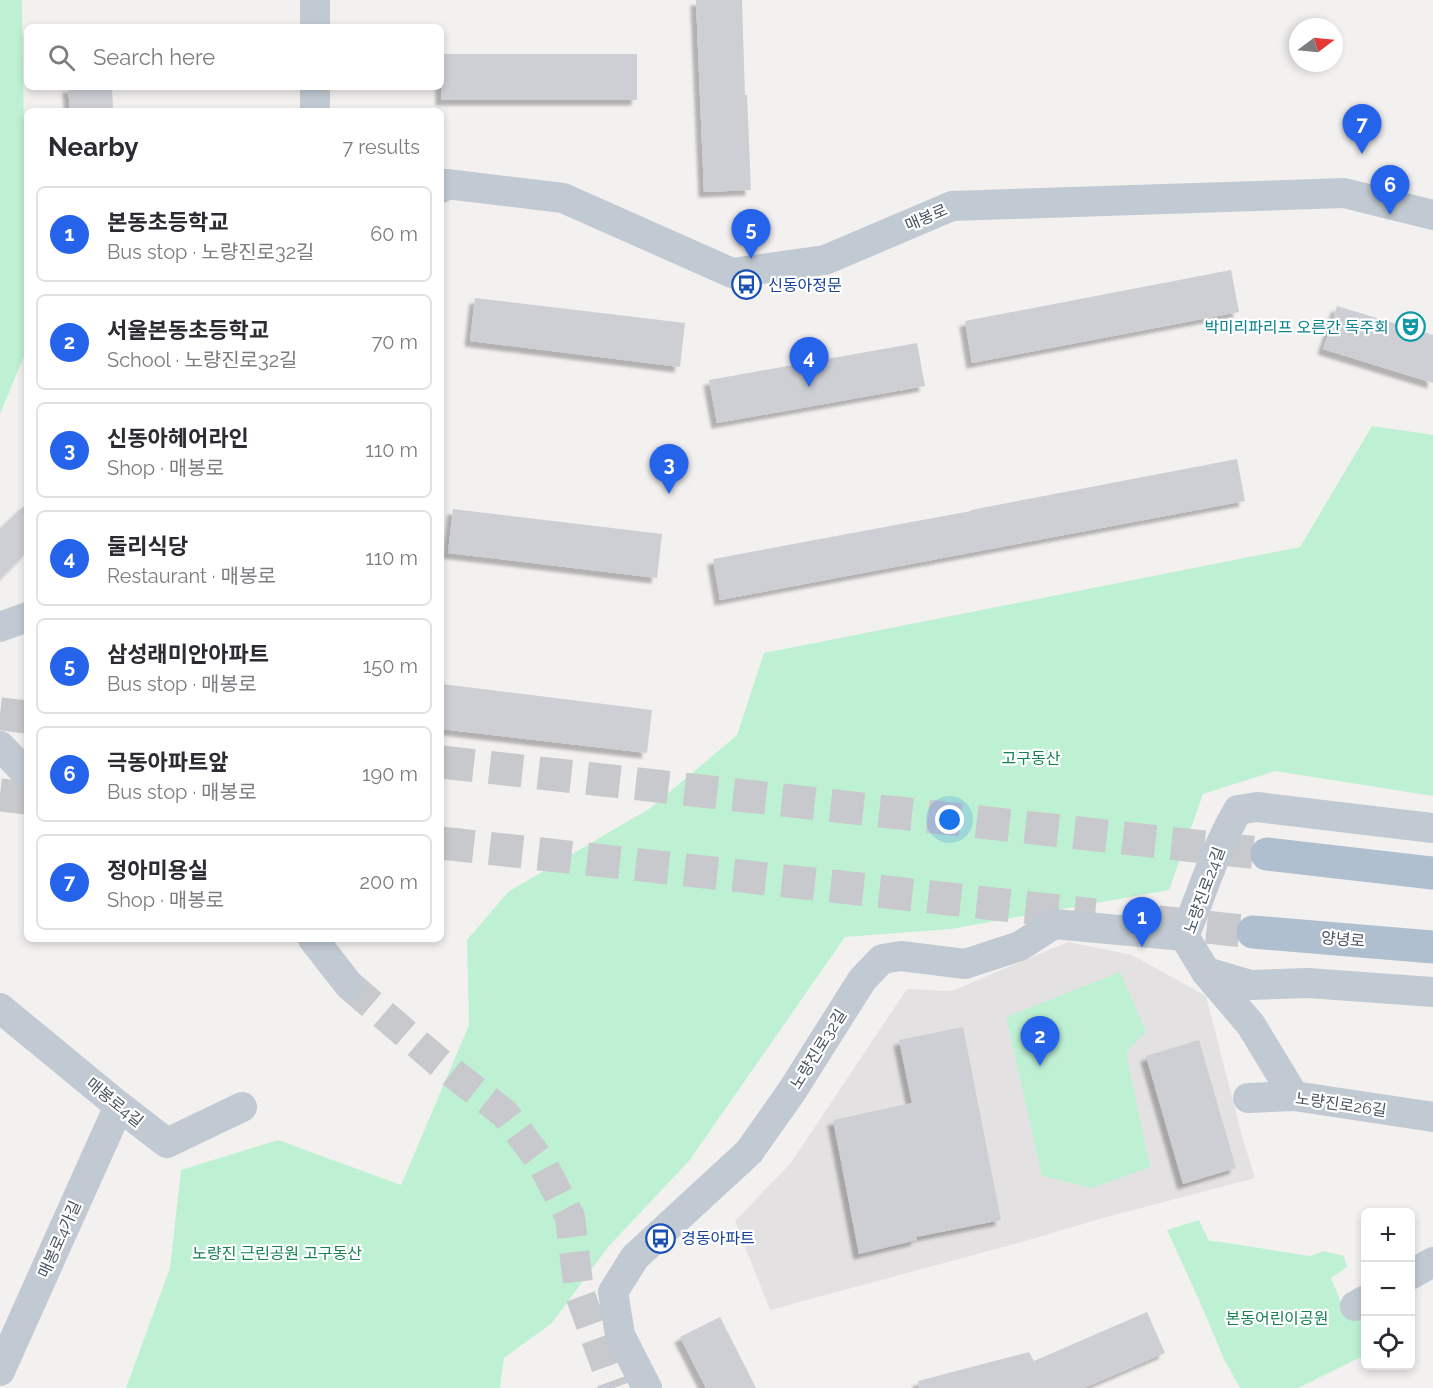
<!DOCTYPE html>
<meta charset="utf-8">
<style>
body{margin:0;font-family:Raleway,"Noto Sans KR",sans-serif;background:#f7f7f7;color:#2b2b33}
.controls{position:absolute;right:18px;bottom:18px;display:grid;overflow:hidden;border-radius:9px;box-shadow:0 3px 9px #0003}
.controls button{width:54px;height:54px;display:grid;place-items:center;padding:0;border:0;border-bottom:2px solid #e1e1e2;background:#fff;color:#2b2b33;font:30px sans-serif}
.compass{position:absolute;left:1289px;top:18px;width:54px;height:54px;border-radius:50%;background:#fff;box-shadow:0 3px 9px #0003;rotate:74deg}
.you{position:absolute;left:950px;top:820px;width:21px;height:21px;margin:-15px;border:4px solid #fff;border-radius:50%;background:#1a73e8;box-shadow:0 0 0 9px #1a73e833}
.badge{display:grid;place-items:center;width:39px;height:39px;border-radius:50%;background:#2563eb;color:#fff;font-size:20px;font-weight:700}
.pin{position:absolute;translate:-50% -50px;filter:drop-shadow(0 2px 3px #0008)}
.pin::after{content:'';position:absolute;top:32px;width:21px;height:18px;background:inherit;clip-path:polygon(0 0,100% 0,50% 100%)}
.list{margin:0;padding:0;list-style:none}
h2{display:flex;justify-content:space-between;align-items:center;height:78px;margin:0;padding:0 24px;font-size:26px}
h2 small{font-size:20px;font-weight:400;color:#7c7c81}
.list li{display:grid;grid-template-columns:39px 1fr auto;gap:18px;align-items:center;box-sizing:border-box;height:96px;margin:0 12px 12px;padding:0 12px;border:2px solid #e1e1e2;border-radius:9px}
.list b{display:block;font-size:22px;white-space:nowrap}
.list p{margin:0;font-size:20px;white-space:nowrap;color:#7c7c81}
.list em{font-size:20px;font-style:normal;color:#7c7c81}
.icon{flex:none;width:33px;height:33px;fill:none;stroke:currentColor;stroke-width:2;stroke-linecap:round;stroke-linejoin:round}
.map{position:relative;flex:none;width:1433px;height:1388px;overflow:hidden}
.search{position:absolute;background:#fff;box-shadow:0 3px 9px #0003;left:24px;top:24px;width:420px;height:66px;display:flex;align-items:center;gap:15px;box-sizing:border-box;padding:0 21px;border-radius:9px;color:#7c7c81;font-size:22px}
.panel{position:absolute;background:#fff;box-shadow:0 3px 9px #0003;left:24px;top:108px;width:420px;height:834px;border-radius:9px}
.map>svg:first-child{display:block}
</style>
<div class="map">
<svg width="1433" height="1388" viewBox="0 0 1433 1388">
<defs>
<filter id="shadow"><feDropShadow dx="-5.5" dy="5.5" stdDeviation="1.5" flood-color="#0004"/></filter>
</defs>
<rect width="100%" height="100%" fill="#f3f0f0"/>
<!-- education -->
<path fill="#e4e1e2" d="M1068 942 1132 955 1206 996 1242 1136 1255 1178 1107 1217 1018 1243 770 1310 735 1221 790 1164 907 989 952 991Z"/>
<!-- green -->
<g fill="#bef1d4">
<path d="M0 0H22L27 349 0 414Z"/>
<path d="M1372 426 1433 435V796L1275 771 1203 794 1169 890 951 929 845 937 689 1161 608 1247 552 1323 504 1358 500 1388H126L170 1268 181 1170 278 1140 401 1185 469 1025 467 940 508 892 652 807 737 735 764 653 1300 547Z"/>
<path d="M1120 972 1146 1031 1126 1053 1150 1167 1092 1188 1042 1176 1006 1017Z"/>
<path d="M1199 1220 1209 1241 1221 1242 1310 1256 1324 1251 1344 1256 1347 1267 1331 1278 1348 1319 1359 1316 1365 1333V1355L1298 1388H1240L1224 1359 1199 1300 1167 1230Z"/>
</g>
<!-- building -->
<g fill="#cdcfd5" filter="url(#shadow)">
<path d="M696 0H742L745 95H747L751 190 704 192Z"/>
<rect x="441" y="54" width="196" height="46"/>
<path d="M68 87H112L113 111H70Z"/>
<path d="M1231 270 1239 312 972 363 965 321Z"/>
<path d="M475 298 685 323 680 367 470 341Z"/>
<path d="M1337 306 1433 335V383L1323 349Z"/>
<path d="M917 343 925 386 717 423 709 380Z"/>
<path d="M1237 459 1245 501 720 600 713 559 971 511V510Z"/>
<path d="M27 503V552L0 579V529Z"/>
<path d="M453 509 662 534 657 578 448 553Z"/>
<path d="M442 684 652 710 647 753 441 729Z"/>
<path d="M963 1027 1001 1220 916 1237 917 1240 859 1254 833 1120 912 1103 899 1040Z"/>
<path d="M1199 1040 1236 1168 1183 1184 1146 1056Z"/>
<path d="M1147 1312 1165 1353 1084 1388H919L918 1381 1029 1352 1034 1361Z"/>
<path d="M720 1317 756 1388H706L680 1337Z"/>
</g>
<g fill="none" stroke-linecap="round" stroke-linejoin="round">
<!-- minor-tunnel -->
<path stroke="#c8c9cc" stroke-width="30" stroke-dasharray="30 15" stroke-linecap="butt" d="M349 985 440 1063 505 1114 542 1163 570 1217 579 1292 614 1388"/>
<!-- major-tunnel -->
<g stroke="#c8c9cc" stroke-width="33" stroke-dasharray="33 16" stroke-linecap="butt">
<path d="M0 714 27 717"/>
<path d="M441 762 1267 854"/>
<path d="M0 795 27 798"/>
<path d="M441 843 1095 915"/>
<path d="M1158 922 1253 932"/>
</g>
<!-- minor -->
<g stroke="#c1cad2" stroke-width="30">
<path d="M315 27V0"/>
<path d="M315 111V87"/>
<path d="M441 188 446 184 563 198 732 273 825 260 952 206 1344 193 1433 215"/>
<path d="M0 627 27 617"/>
<path d="M0 746 27 774"/>
<path d="M1184 936C1202 894 1215 849 1238 810L1257 807 1433 828"/>
<path d="M1184 936 1206 972 1250 985 1308 983 1433 992"/>
<path d="M313 939 349 985"/>
<path d="M1206 972 1251 1025 1294 1096"/>
<path d="M0 1008 119 1106 167 1143 242 1107"/>
<path d="M1248 1098 1294 1096 1433 1117"/>
<path d="M1410 1275 1433 1262"/>
<path d="M1355 1306 1366 1300"/>
<path d="M0 1371 119 1106"/>
<path d="M647 1388 620 1335 613 1292 635 1257 749 1152 792 1091 862 980 882 959 901 956 965 964 1020 946 1054 924 1184 936"/>
</g>
<!-- major -->
<g stroke="#afbfd0" stroke-width="33">
<path d="M1267 854 1433 873"/>
<path d="M1253 932 1433 947"/>
</g>
</g>
<!-- icons -->
<defs>
<symbol id="bus-ring" viewBox="-11 -11 22 22"><circle r="9.5" fill="#fff" stroke="#1a4fb4" stroke-width="1.5"/><path d="M-5-6H5V4H4V6H2V4H-2V6H-4V4H-5ZM-3.5-4V0h7V-4ZM-3.5 1.2v1.5H-2V1.2ZM2 1.2v1.5H3.5V1.2Z" fill="#1a4fb4"/></symbol>
<symbol id="theatre-ring" viewBox="-11 -11 22 22"><circle r="9.5" fill="#fff" stroke="#0f9aa8" stroke-width="1.5"/><path d="M-5-5.5Q0-4 5-5.5V0Q5 5 0 6Q-5 5-5 0ZM-3.3-2.5H-1v1.5H-3.3ZM1-2.5H3.3v1.5H1ZM-2.8 1Q0 5.5 2.8 1Z" fill="#0f9aa8"/></symbol>
</defs>
<g fill-rule="evenodd">
<use href="#bus-ring" x="730" y="268" width="33" height="33"/>
<use href="#theatre-ring" x="1394" y="310" width="33" height="33"/>
<use href="#bus-ring" x="644" y="1222" width="33" height="33"/>
</g>
<g text-anchor="middle" stroke-width="4.5" stroke-linejoin="round" paint-order="stroke">
<!-- street labels -->
<g font-size="16" fill="#48535f" stroke="#fff">
<text transform="translate(926 217) rotate(-23)" y="6">매봉로</text>
<text transform="translate(1204 890) rotate(-70)" y="6">노량진로24길</text>
<text transform="translate(1343 939) rotate(5)" y="6">양녕로</text>
<text transform="translate(818 1049) rotate(-58)" y="6">노량진로32길</text>
<text transform="translate(115 1102) rotate(39)" y="6">매봉로4길</text>
<text transform="translate(1341 1104) rotate(8)" y="6">노량진로26길</text>
<text transform="translate(59 1239) rotate(-66)" y="6">매봉로4가길</text>
</g>
<!-- transit labels -->
<g font-size="16" fill="#164399" stroke="#fff" text-anchor="start">
<text x="768" y="291">신동아정문</text>
<text x="681" y="1244">경동아파트</text>
</g>
<!-- culture labels -->
<g font-size="16" fill="#0d838f" stroke="#fff" text-anchor="end">
<text x="1389" y="333">박미리파리프 오른간 독주회</text>
</g>
<!-- park labels -->
<g font-size="16" fill="#158350" stroke="#fff">
<text x="1031" y="764">고구동산</text>
<text x="277" y="1259">노량진 근린공원 고구동산</text>
<text x="1277" y="1324">본동어린이공원</text>
</g>
</g>
</svg>
<div class="controls">
<button>+</button>
<button>−</button>
<button><svg class="icon" aria-label="locate" viewBox="0 0 24 24"><circle cx="12" cy="12" r="6"/><path d="M12 2v4M12 18v4M2 12h4M18 12h4"/></svg></button>
</div>
<svg class="compass" viewBox="-18 -18 36 36"><path d="M0-13l5 13h-10z" fill="#e53935"/><path d="M0 13l5-13h-10z" fill="#7c7c81"/></svg>
<div class="you"></div>
<div class="pin badge" style="left:1142px;top:947px">1</div>
<div class="pin badge" style="left:1040px;top:1066px">2</div>
<div class="pin badge" style="left:669px;top:494px">3</div>
<div class="pin badge" style="left:809px;top:387px">4</div>
<div class="pin badge" style="left:751px;top:259px">5</div>
<div class="pin badge" style="left:1390px;top:215px">6</div>
<div class="pin badge" style="left:1362px;top:154px">7</div>
<div class="search"><svg class="icon" aria-label="search" viewBox="0 0 24 24"><circle cx="10" cy="10" r="6"/><path d="M15 15l6 6"/></svg>Search here</div>
<section class="panel">
<h2>Nearby<small>7 results</small></h2>
<ul class="list">
<li><span class="badge">1</span><div><b>본동초등학교</b><p>Bus stop · 노량진로32길</p></div><em>60 m</em></li>
<li><span class="badge">2</span><div><b>서울본동초등학교</b><p>School · 노량진로32길</p></div><em>70 m</em></li>
<li><span class="badge">3</span><div><b>신동아헤어라인</b><p>Shop · 매봉로</p></div><em>110 m</em></li>
<li><span class="badge">4</span><div><b>둘리식당</b><p>Restaurant · 매봉로</p></div><em>110 m</em></li>
<li><span class="badge">5</span><div><b>삼성래미안아파트</b><p>Bus stop · 매봉로</p></div><em>150 m</em></li>
<li><span class="badge">6</span><div><b>극동아파트앞</b><p>Bus stop · 매봉로</p></div><em>190 m</em></li>
<li><span class="badge">7</span><div><b>정아미용실</b><p>Shop · 매봉로</p></div><em>200 m</em></li>
</ul>
</section>
</div>
